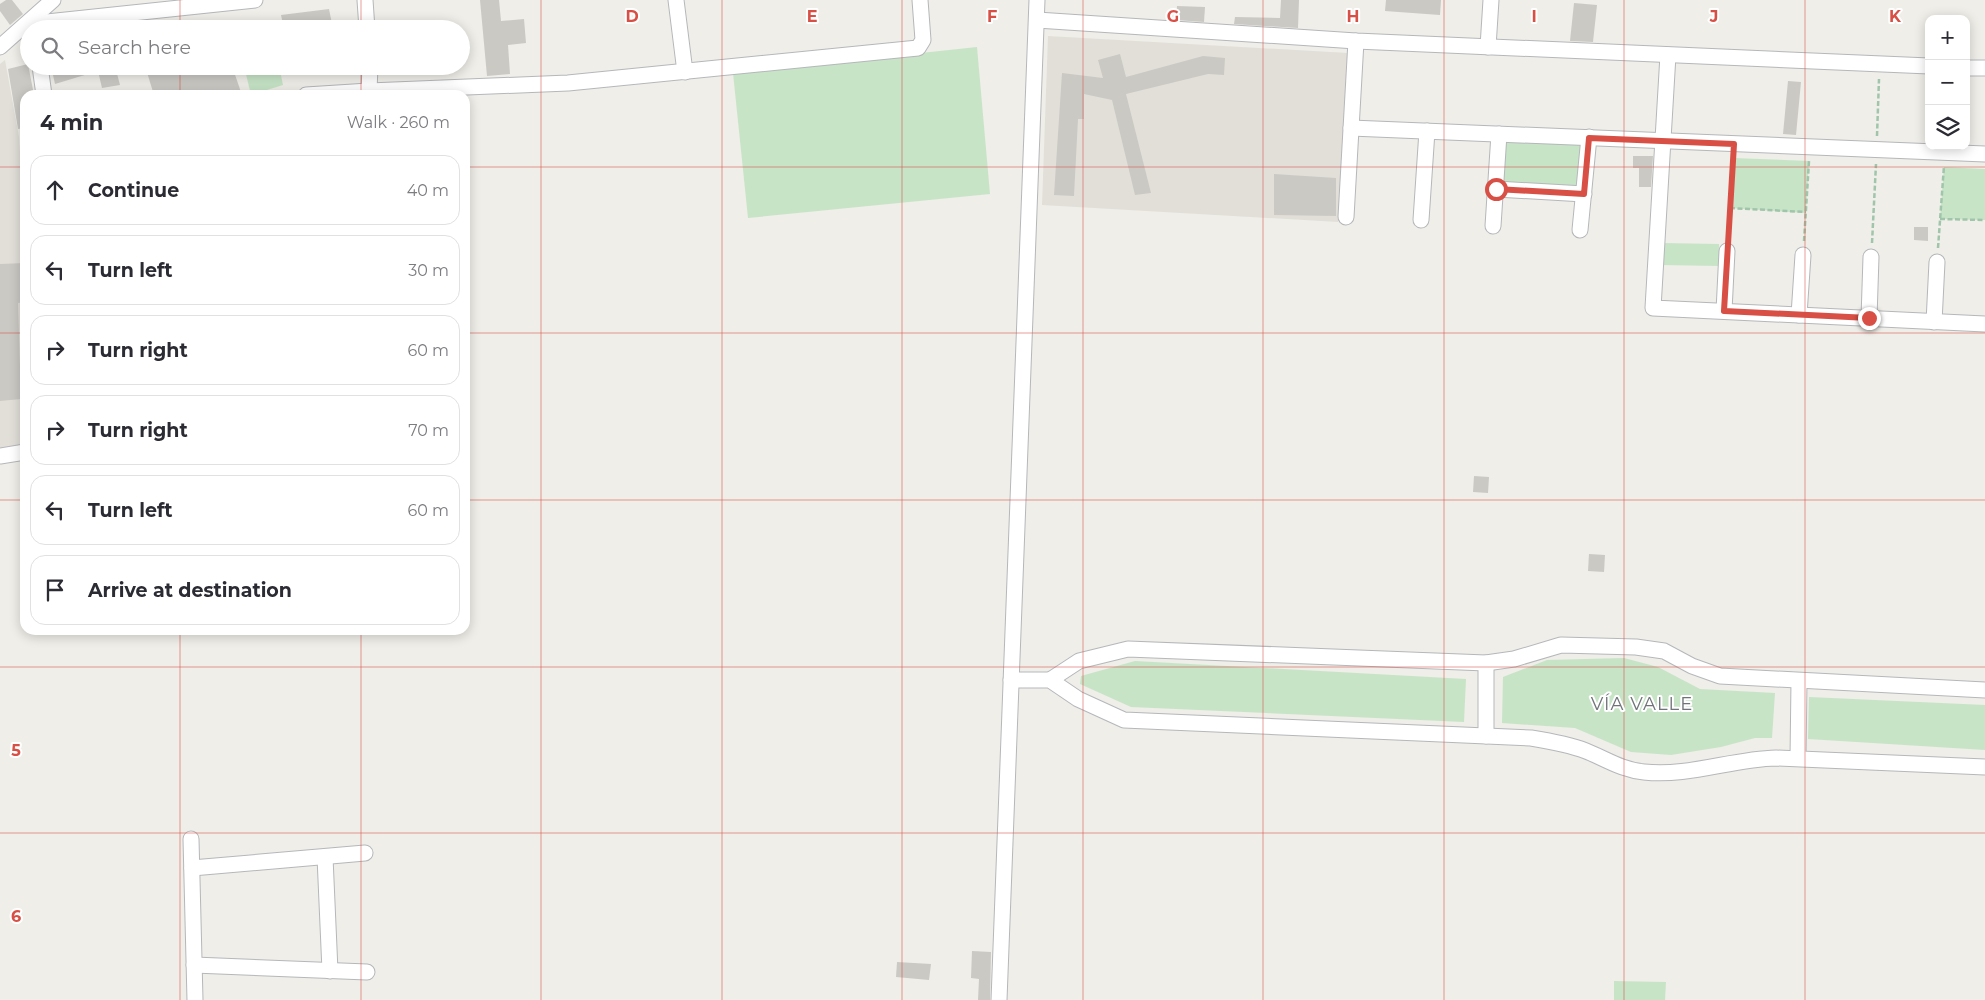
<!DOCTYPE html>
<meta charset="utf-8">
<style>
body{margin:0;font-family:Montserrat,sans-serif;background:#f7f7f7;color:#2b2b33}
.controls{position:absolute;right:15px;top:15px;display:grid;overflow:hidden;border-radius:10px;box-shadow:0 2px 12px #0003}
.controls button{width:45px;height:45px;display:grid;place-items:center;padding:0;border:0;border-bottom:1px solid #e1e1e2;background:#fff;color:#2b2b33;font:25px sans-serif}
.stop{position:absolute;width:15px;height:15px;margin:-11px;border:4px solid #d84f45;border-radius:50%;background:#fff}
.stop.end{background:#d84f45;border-color:#fff;box-shadow:0 1px 5px #0008}
.list{margin:0;padding:0;list-style:none}
h2{display:flex;justify-content:space-between;align-items:center;height:65px;margin:0;padding:0 20px;font-size:21px}
h2 small{font-size:16px;font-weight:400;color:#7c7c81}
.list li{display:grid;grid-template-columns:32px 1fr auto;gap:15px;align-items:center;box-sizing:border-box;height:70px;margin:0 10px 10px;padding:0 10px;border:1px solid #e1e1e2;border-radius:15px}
.list b{display:block;font-size:19px;white-space:nowrap}
.list em{font-size:16px;font-style:normal;color:#7c7c81}
.icon{flex:none;width:28px;height:28px;fill:none;stroke:currentColor;stroke-width:2;stroke-linecap:round;stroke-linejoin:round}
.map{position:relative;flex:none;width:1985px;height:1000px;overflow:hidden}
.search{position:absolute;background:#fff;box-shadow:0 2px 12px #0003;left:20px;top:20px;width:450px;height:55px;display:flex;align-items:center;gap:12px;box-sizing:border-box;padding:0 18px;border-radius:28px;color:#7c7c81;font-size:19px}
.panel{position:absolute;background:#fff;box-shadow:0 2px 12px #0003;left:20px;top:90px;width:450px;height:545px;border-radius:15px}
.map>svg:first-child{display:block}
</style>
<div class="map">
<svg width="1985" height="1000" viewBox="0 0 1985 1000">
<rect width="100%" height="100%" fill="#efeee8"/>
<!-- education -->
<g fill="#e2dfd9">
<path d="M1048 36 1348 53 1338 222 1042 205Z"/>
<path d="M5 60 19 137 25 227V445L0 449V64Z"/>
</g>
<!-- green -->
<g fill="#c7e4c7">
<path d="M977 47 990 194 748 218 733 73Z"/>
<path d="M244 66H279L283 85 251 95Z"/>
<path d="M1503 140 1584 144 1580 188 1500 185Z"/>
<path d="M1733 158 1809 161 1806 213 1730 208Z"/>
<path d="M1944 167 1985 169V220L1940 219Z"/>
<path d="M1662 243 1719 244V266L1661 265Z"/>
<path d="M1624 658 1658 667 1700 689 1775 693 1772 738H1755L1721 747 1671 755 1631 752 1575 728 1502 723 1503 677 1547 660Z"/>
<path d="M1135 661 1466 679 1464 722 1131 707 1080 684 1081 676Z"/>
<path d="M1809 697 1985 705V750L1808 739Z"/>
<path d="M1614 981 1666 982 1665 1000H1614Z"/>
</g>
<!-- building -->
<g fill="#cbc9c4">
<path d="M6 0H12L23 14 10 25 0 11V4Z"/>
<path d="M480 0H499L501 21 524 19 526 43 508 45 510 74 487 76Z"/>
<path d="M1281 0H1299L1298 28 1234 24 1235 17 1280 18Z"/>
<path d="M1386 0H1441L1440 15 1385 11Z"/>
<path d="M1574 3 1597 5 1593 42 1570 41Z"/>
<path d="M1177 6 1205 7 1204 22 1176 20Z"/>
<path d="M329 9 333 29H284L281 15Z"/>
<path d="M1120 54 1126 77 1203 56 1225 58 1224 75 1208 74 1126 94 1151 193 1135 195 1112 100 1084 94V119H1078L1074 196 1054 195 1062 73 1103 78 1098 60Z"/>
<path d="M28 64 34 95H25V128L18 129 8 69Z"/>
<path d="M51 66H115L120 85 102 88 98 71 55 84Z"/>
<path d="M145 66H232L242 95H154Z"/>
<path d="M1788 81 1801 82 1796 135 1783 134Z"/>
<path d="M1633 156H1653L1651 187H1639V168H1633Z"/>
<path d="M1274 174 1336 178V216L1274 215Z"/>
<path d="M1914 227H1928V241L1914 240Z"/>
<path d="M25 263V302L18 303 21 399 0 401V264Z"/>
<path d="M1474 476 1489 477 1488 493 1473 492Z"/>
<path d="M1589 554 1605 555 1604 572 1588 571Z"/>
<path d="M972 951 991 952 990 1000H978L979 979 971 978Z"/>
<path d="M897 962 931 964 929 980 896 977Z"/>
</g>
<g fill="none" stroke-linecap="round" stroke-linejoin="round">
<defs>
<g id="minor">
<path d="M365 0 367 29"/>
<path d="M676 0 685 72"/>
<path d="M1037 20 1356 41 1929 66"/>
<path d="M28 24 255 0"/>
<path d="M0 47 53 0"/>
<path d="M1488 47 1491 0"/>
<path d="M1668 55 1653 308 1985 324"/>
<path d="M40 66 44 95"/>
<path d="M1966 68H1985"/>
<path d="M369 91 568 83 918 48 923 40 920 0"/>
<path d="M306 95 369 91 370 66"/>
<path d="M1351 128 1985 154"/>
<path d="M1496 189 1584 194"/>
<path d="M1346 217 1356 41"/>
<path d="M1421 220 1427 131"/>
<path d="M1493 226 1499 134"/>
<path d="M1580 230 1589 137"/>
<path d="M1724 311 1727 251"/>
<path d="M1799 315 1803 255"/>
<path d="M1869 318 1871 257"/>
<path d="M1934 322 1937 262"/>
<path d="M0 456 25 452"/>
<path d="M1486 663V736"/>
<path d="M1011 680H1050L1078 699 1124 720 1531 738C1550 741 1568 744 1586 751 1606 759 1622 770 1644 772 1688 777 1732 759 1776 758L1985 767"/>
<path d="M1050 680 1079 661 1128 649 1486 663 1514 659 1561 645 1636 647 1664 651 1692 666 1720 676 1985 690"/>
<path d="M1798 758 1799 681"/>
<path d="M191 839 195 1000"/>
<path d="M325 857 330 971"/>
<path d="M192 868 365 853"/>
<path d="M194 965 367 972"/>
<path d="M999 1000 1037 0"/>
</g>
</defs>
<!-- minor casing -->
<use href="#minor" stroke="#b5b7bb" stroke-width="17"/>
<!-- path -->
<g stroke="#a0c5ab" stroke-width="2.5" stroke-dasharray="5 2.5" stroke-linecap="butt">
<path d="M1877 136 1879 79"/>
<path d="M1730 208 1806 212"/>
<path d="M1940 219 1985 220"/>
<path d="M1728 237 1733 158"/>
<path d="M1804 241 1809 161"/>
<path d="M1872 243 1876 164"/>
<path d="M1938 248 1944 166"/>
</g>
<!-- minor -->
<use href="#minor" stroke="#fff" stroke-width="15"/>
</g>
<g fill="none" stroke-linecap="round" stroke-linejoin="round">
<!-- route -->
<path stroke="#d84f45" stroke-width="6" d="M1496 189 1584 194 1589 138 1734 144 1724 311 1869 318"/>
</g>
<!-- grid -->
<path fill="none" stroke="#d84f45" stroke-width="1" stroke-opacity="0.55" d="M180 0V29M361 0V29M541 0V1000M722 0V1000M902 0V1000M1083 0V1000M1263 0V1000M1444 0V1000M1624 0V1000M1805 0V1000M180 66V95M361 66V95M0 167H25M465 167H1985M0 333H25M465 333H1985M0 500H25M465 500H1985M180 630V1000M361 630V1000M0 667H1985M0 833H1985"/>
<g text-anchor="middle" stroke-width="4" stroke-linejoin="round" paint-order="stroke">
<!-- neighbourhood labels -->
<g font-size="18" letter-spacing="1" fill="#707478" stroke="#fff">
<text x="1642" y="710">VÍA VALLE</text>
</g>
</g>
<g font-size="16" text-anchor="middle" font-weight="bold" fill="#d84f45" stroke="#fff" stroke-width="4" stroke-linejoin="round" paint-order="stroke">
<text x="632" y="22">D</text>
<text x="812" y="22">E</text>
<text x="992" y="22">F</text>
<text x="1173" y="22">G</text>
<text x="1353" y="22">H</text>
<text x="1534" y="22">I</text>
<text x="1714" y="22">J</text>
<text x="1895" y="22">K</text>
<text x="16" y="756">5</text>
<text x="16" y="922">6</text>
</g>
</svg>
<div class="controls">
<button>+</button>
<button>−</button>
<button><svg class="icon" aria-label="layers" viewBox="0 0 24 24"><path d="M12 4l9 5-9 5-9-5zM3 14l9 5 9-5"/></svg></button>
</div>
<div class="stop" style="left:1496px;top:189px"></div>
<div class="stop end" style="left:1869px;top:318px"></div>
<div class="search"><svg class="icon" aria-label="search" viewBox="0 0 24 24"><circle cx="10" cy="10" r="6"/><path d="M15 15l6 6"/></svg>Search here</div>
<section class="panel">
<h2>4 min<small>Walk · 260 m</small></h2>
<ul class="list">
<li><svg class="icon" aria-label="ahead" viewBox="0 0 24 24"><path d="M12 20V5M6 11l6-6 6 6"/></svg><div><b>Continue</b></div><em>40 m</em></li>
<li><svg class="icon" aria-label="left" viewBox="0 0 24 24"><path d="M17 20v-9H6M10 6l-5 5 5 5"/></svg><div><b>Turn left</b></div><em>30 m</em></li>
<li><svg class="icon" aria-label="right" viewBox="0 0 24 24"><path d="M7 20v-9h11M14 6l5 5-5 5"/></svg><div><b>Turn right</b></div><em>60 m</em></li>
<li><svg class="icon" aria-label="right" viewBox="0 0 24 24"><path d="M7 20v-9h11M14 6l5 5-5 5"/></svg><div><b>Turn right</b></div><em>70 m</em></li>
<li><svg class="icon" aria-label="left" viewBox="0 0 24 24"><path d="M17 20v-9H6M10 6l-5 5 5 5"/></svg><div><b>Turn left</b></div><em>60 m</em></li>
<li><svg class="icon" aria-label="arrive" viewBox="0 0 24 24"><path d="M6 21V4h12l-3 4 3 4H6"/></svg><div><b>Arrive at destination</b></div></li>
</ul>
</section>
</div>
